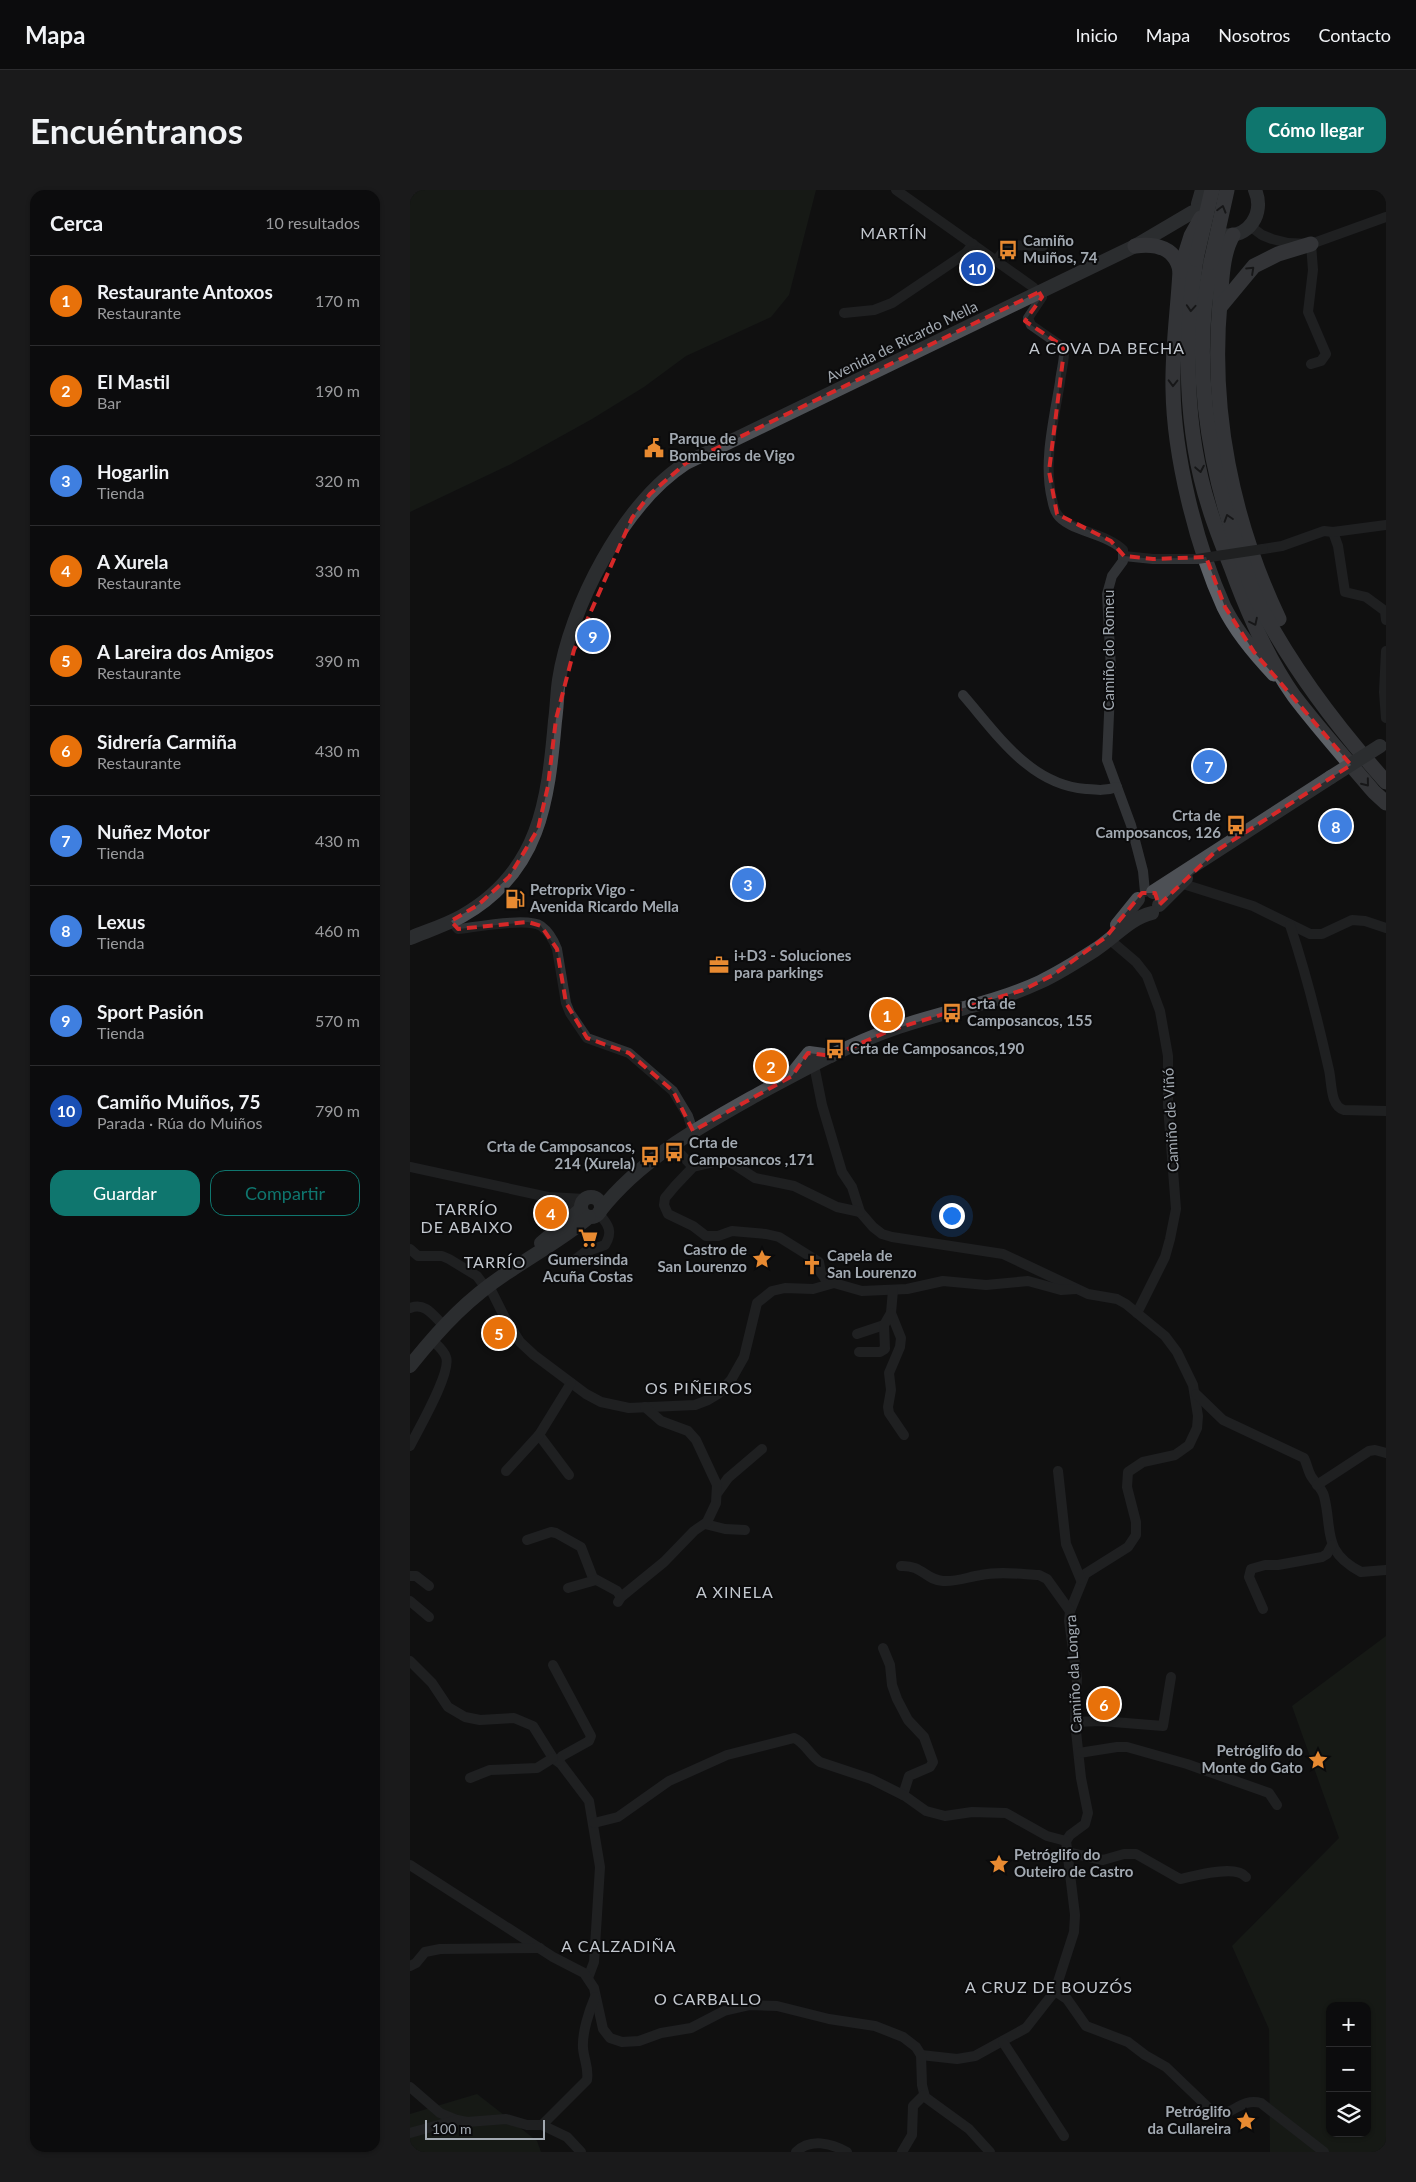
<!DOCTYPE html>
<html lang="es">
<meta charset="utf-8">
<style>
body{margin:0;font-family:Lato,sans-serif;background:#1a1a1b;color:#f1f3f6}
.controls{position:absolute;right:15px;bottom:15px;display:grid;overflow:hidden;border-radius:10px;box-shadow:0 1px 4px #0004}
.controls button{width:45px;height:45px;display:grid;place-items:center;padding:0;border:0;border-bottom:1px solid #2c2c2e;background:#0c0c0d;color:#f1f3f6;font:25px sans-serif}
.scale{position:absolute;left:15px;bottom:12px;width:120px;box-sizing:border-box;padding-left:5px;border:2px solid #a2a9b1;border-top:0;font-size:14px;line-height:18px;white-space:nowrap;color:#a2a9b1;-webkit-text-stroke:4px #0b0b0c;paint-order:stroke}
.you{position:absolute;left:541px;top:1025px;width:18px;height:18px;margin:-12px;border:4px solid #fff;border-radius:50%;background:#1a73e8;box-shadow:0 0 0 8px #1a73e833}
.badge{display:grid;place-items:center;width:32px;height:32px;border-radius:50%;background:#0f766e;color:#fff;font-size:16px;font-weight:700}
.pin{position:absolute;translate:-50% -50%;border:2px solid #fff;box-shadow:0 1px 5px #0006}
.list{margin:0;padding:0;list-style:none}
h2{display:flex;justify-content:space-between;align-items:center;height:65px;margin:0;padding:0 20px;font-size:21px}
h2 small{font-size:16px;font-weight:400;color:#9a9b9d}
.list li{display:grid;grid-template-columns:32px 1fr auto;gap:15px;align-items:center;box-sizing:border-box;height:90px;padding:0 20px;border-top:1px solid #2c2c2e}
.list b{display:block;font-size:19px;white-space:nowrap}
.list p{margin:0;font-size:16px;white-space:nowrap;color:#9a9b9d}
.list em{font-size:16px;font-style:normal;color:#9a9b9d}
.actions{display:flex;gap:10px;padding:15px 20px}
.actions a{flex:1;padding:11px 0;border:1px solid #0f766e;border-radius:15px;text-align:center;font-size:18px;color:#0f766e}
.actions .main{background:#0f766e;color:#fff}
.icon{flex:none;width:28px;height:28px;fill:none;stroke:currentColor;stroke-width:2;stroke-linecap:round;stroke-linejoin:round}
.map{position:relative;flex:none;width:976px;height:1962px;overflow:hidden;border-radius:15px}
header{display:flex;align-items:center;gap:30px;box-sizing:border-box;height:70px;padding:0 25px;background:#0c0c0d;border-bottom:1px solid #2c2c2e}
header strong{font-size:24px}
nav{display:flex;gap:28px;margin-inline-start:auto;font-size:18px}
.intro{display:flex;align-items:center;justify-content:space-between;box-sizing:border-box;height:120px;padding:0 30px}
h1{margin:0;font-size:35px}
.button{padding:12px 22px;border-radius:15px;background:#0f766e;color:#fff;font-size:18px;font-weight:700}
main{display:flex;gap:30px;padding:0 30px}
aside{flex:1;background:#0c0c0d;border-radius:15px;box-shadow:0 1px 4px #0004}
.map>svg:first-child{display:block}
</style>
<header>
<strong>Mapa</strong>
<nav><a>Inicio</a><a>Mapa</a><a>Nosotros</a><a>Contacto</a></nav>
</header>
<div class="intro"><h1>Encuéntranos</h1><a class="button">Cómo llegar</a></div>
<main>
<aside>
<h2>Cerca<small>10 resultados</small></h2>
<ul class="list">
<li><span class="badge" style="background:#e8710a">1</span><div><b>Restaurante Antoxos</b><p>Restaurante</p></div><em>170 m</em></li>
<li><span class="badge" style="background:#e8710a">2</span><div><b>El Mastil</b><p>Bar</p></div><em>190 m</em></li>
<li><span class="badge" style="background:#3f7fe0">3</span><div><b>Hogarlin</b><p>Tienda</p></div><em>320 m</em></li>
<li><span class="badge" style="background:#e8710a">4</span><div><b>A Xurela</b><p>Restaurante</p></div><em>330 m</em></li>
<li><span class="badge" style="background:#e8710a">5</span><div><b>A Lareira dos Amigos</b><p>Restaurante</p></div><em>390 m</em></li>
<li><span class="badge" style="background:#e8710a">6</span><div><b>Sidrería Carmiña</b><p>Restaurante</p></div><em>430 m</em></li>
<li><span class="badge" style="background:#3f7fe0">7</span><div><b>Nuñez Motor</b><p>Tienda</p></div><em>430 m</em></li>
<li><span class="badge" style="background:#3f7fe0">8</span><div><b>Lexus</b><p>Tienda</p></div><em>460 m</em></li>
<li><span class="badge" style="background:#3f7fe0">9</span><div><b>Sport Pasión</b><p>Tienda</p></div><em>570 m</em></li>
<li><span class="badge" style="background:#1a4fb4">10</span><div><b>Camiño Muiños, 75</b><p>Parada · Rúa do Muiños</p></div><em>790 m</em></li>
</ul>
<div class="actions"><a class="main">Guardar</a><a>Compartir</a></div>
</aside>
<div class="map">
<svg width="976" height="1962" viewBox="0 0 976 1962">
<rect width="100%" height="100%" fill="#101011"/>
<!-- green -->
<g fill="#1d241c" fill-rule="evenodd">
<path d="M0 0H406L379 105 361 127 276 166 234 197 182 229 101 274 0 322Z"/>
<path d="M976 1446V1962H860L859 1839 822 1756 929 1648 882 1516ZM920 1816H957V1943H920Z"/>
<path d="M67 1904 127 1951 131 1962H0V1924Z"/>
</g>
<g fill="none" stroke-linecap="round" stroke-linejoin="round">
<!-- minor -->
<g stroke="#313336" stroke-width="10">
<path d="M486 0 623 97 632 107 618 128 621 135 654 158C655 169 651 181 650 192 644 230 633 272 642 309 643 314 644 320 647 324 658 341 697 343 713 360V371L702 386 697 404 701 479 697 570 721 635 733 681 735 702"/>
<path d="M840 36 852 45 862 49 878 53 901 54 976 27"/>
<path d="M901 54 903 80 898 122 916 164 911 171 901 174"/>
<path d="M586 71 598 55 633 56"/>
<path d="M434 123 464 120 482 113 556 63 563 54"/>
<path d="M923 342 928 356 935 402 956 407 975 421 976 430"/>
<path d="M853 359 872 356 914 341 923 342 976 335"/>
<path d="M714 366 743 369H787"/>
<path d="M976 461 974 502 976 528"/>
<path d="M553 505C587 544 620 595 676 599 687 600 696 601 707 597"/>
<path d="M770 693 843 716 900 744H912L942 730 955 731 976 738"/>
<path d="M41 731 48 739C66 737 118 727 131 736 138 741 144 751 147 759L156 813 160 823 177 848 219 863 263 901 278 926 283 941"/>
<path d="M880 735C896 783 908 831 919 880 922 893 920 916 934 920L976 921"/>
<path d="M699 749 726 772 737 786 750 821 758 866V916L766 1019 760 1049 755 1067 727 1123"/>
<path d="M404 875 412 915 432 982 442 997 450 1022 463 1037 472 1044 482 1047 593 1064 678 1104 707 1109 716 1114 755 1146 767 1162 783 1195 788 1226 787 1238 779 1255 765 1265 733 1272 718 1282 717 1297 726 1332V1345L718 1357 675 1384 660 1421 659 1431 667 1488 665 1532 671 1588 678 1623 675 1634 660 1645 656 1651 665 1725 664 1742 645 1801 616 1838 565 1866 547 1869 511 1865"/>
<path d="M263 956 283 977"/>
<path d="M0 977 138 1007 175 1009"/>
<path d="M143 1009 170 1018"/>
<path d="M0 1059 8 1066H32L39 1069 67 1086 76 1098"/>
<path d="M166 1069 175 1062 195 1055C203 1042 199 1035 189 1024"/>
<path d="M418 1093 411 1083 409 1072 369 1047 356 1044 322 1041 308 1046H296L283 1036 258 1024 254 1015 255 1008 265 996 283 977 313 970 325 975 345 988 384 996 427 1017 450 1022"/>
<path d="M79 1096 96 1130 110 1152 124 1165 176 1204 191 1212 219 1218 285 1215 298 1210 308 1204 321 1190 334 1167 347 1113 362 1101 375 1098 403 1099 424 1093 452 1101 497 1099 533 1091 576 1095 618 1091 651 1100 666 1099"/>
<path d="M483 1100 481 1123 491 1148 490 1157 479 1183 481 1200 478 1217 479 1223 494 1245"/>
<path d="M0 1118C15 1112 23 1125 33 1135"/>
<path d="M447 1144 474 1135"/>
<path d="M449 1162H470L475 1159 474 1135 481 1123"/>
<path d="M786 1204 813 1230 894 1268C897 1274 898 1281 901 1286 905 1293 912 1298 914 1306 923 1340 911 1361 951 1382L976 1380"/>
<path d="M129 1245 159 1285"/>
<path d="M0 1256C8 1240 42 1182 36 1167 34 1160 26 1154 21 1149"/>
<path d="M96 1281 129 1245 161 1193"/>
<path d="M648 1281 656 1354 671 1390"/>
<path d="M907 1295 959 1261 965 1260 976 1263"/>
<path d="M308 1302 318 1288 352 1259"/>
<path d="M295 1334 315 1339 335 1340"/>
<path d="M117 1350 141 1342 146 1343 171 1357 183 1388 207 1401 211 1407"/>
<path d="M491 1376C513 1375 515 1390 533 1391 546 1392 558 1387 571 1385 589 1381 610 1384 629 1385L637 1389 660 1421"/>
<path d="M0 1386H6L19 1396"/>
<path d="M158 1398 186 1390"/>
<path d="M0 1411 19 1427"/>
<path d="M208 1412 211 1407 254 1372 284 1341 297 1332 306 1313 307 1295 286 1250 278 1241 251 1231 235 1217"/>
<path d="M853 1419 839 1387 841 1379 855 1375H868L912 1367 917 1364 922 1355"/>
<path d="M473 1458 480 1475 482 1495 487 1509 498 1530 514 1547 523 1572 520 1577 499 1586 493 1605"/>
<path d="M0 1471 22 1493 38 1517 55 1527 70 1530 104 1528 123 1536 143 1568 151 1574 179 1611 190 1677 184 1772 178 1788"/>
<path d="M143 1475 181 1546 179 1551 152 1566 148 1571"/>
<path d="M665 1532 691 1531 753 1536 761 1487"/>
<path d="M669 1563 707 1557H717L777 1574 859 1603 867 1615"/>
<path d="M60 1588 80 1580 127 1578 143 1568"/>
<path d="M184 1633 208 1627 259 1591 317 1565 384 1548C395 1552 400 1566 410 1572L461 1589 495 1606 516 1621 535 1626 562 1622 596 1623 637 1646 656 1651"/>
<path d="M656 1662 693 1670 714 1664H726L770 1689C784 1686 826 1674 836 1687"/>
<path d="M0 1675 143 1767 174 1783 184 1798 193 1839 200 1848 212 1852 229 1851 251 1843 281 1838 314 1821 340 1815 367 1816 419 1829 465 1836 493 1847 506 1857 511 1865 512 1895 515 1907 559 1939 580 1962"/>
<path d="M0 1776 6 1773 15 1762 30 1759 130 1758"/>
<path d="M645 1801 657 1809 676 1836 718 1852 735 1865 756 1877 805 1924C820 1928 831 1907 851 1913L914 1962"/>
<path d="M593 1852 654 1946"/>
<path d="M0 1897 30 1923 47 1930 57 1932 96 1929 117 1935H132L157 1947 171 1962"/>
<path d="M132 1935 177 1890C179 1878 174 1870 173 1858 172 1843 179 1821 185 1807"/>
<path d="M0 1943 47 1930"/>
<path d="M386 1962C400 1948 421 1953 437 1962"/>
<path d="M492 1962 502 1945 503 1916 514 1905"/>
</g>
<!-- major -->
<g stroke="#4d5055" stroke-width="14">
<path d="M791 27 788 14 792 0"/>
<path d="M812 45C839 49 855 23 845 0"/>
<path d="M743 702 921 587"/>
<path d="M749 715 776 688"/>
<path d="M707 735 728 709"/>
<path d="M0 748C17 741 36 735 52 726 130 682 138 611 145 531 147 517 147 503 149 490 160 417 213 314 276 273L725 56 781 23 788 20"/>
<path d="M383 883 399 863 421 866"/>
<circle cx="181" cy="1017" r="10"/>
<path d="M190 1021C231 968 293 935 350 903 393 880 437 855 483 839 531 822 583 814 630 792 649 783 668 771 685 760 704 748 720 728 742 723"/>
<path d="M131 1053 171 1019"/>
<path d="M0 1176C31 1137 60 1106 103 1079 128 1062 155 1047 179 1027"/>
</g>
<!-- highway -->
<g stroke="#5d6167" stroke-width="15">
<path d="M823 45C812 64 812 90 810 112 800 221 822 330 869 429"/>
<path d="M725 56C746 53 766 58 770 81 768 120 762 159 763 199 764 266 786 355 814 417 826 441 845 464 864 484"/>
<path d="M786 69C774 149 774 239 799 317 805 337 813 357 821 377 837 421 857 468 884 506 909 539 937 570 964 602L976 613"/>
<path d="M801 72C782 168 796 270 829 361 835 377 839 393 846 408 880 476 926 536 976 592"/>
<path d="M770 81 781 46 791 28"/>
<path d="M810 117 844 76 868 64 901 54"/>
</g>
<!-- minor-bridge -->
<path stroke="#313336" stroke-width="10" d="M787 369 853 359"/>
<!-- major-bridge -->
<path stroke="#4d5055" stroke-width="14" d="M921 587 970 556"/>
<!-- highway-bridge -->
<g stroke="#5d6167" stroke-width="15">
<path d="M786 69 802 0"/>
<path d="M801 72 817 0"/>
</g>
</g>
<!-- one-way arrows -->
<defs><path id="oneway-chevron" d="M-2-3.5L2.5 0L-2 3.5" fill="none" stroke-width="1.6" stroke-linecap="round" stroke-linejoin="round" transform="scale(1.25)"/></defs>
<g stroke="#202023">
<use href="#oneway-chevron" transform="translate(812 19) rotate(-74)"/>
<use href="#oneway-chevron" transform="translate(841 80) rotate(-43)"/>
<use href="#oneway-chevron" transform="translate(781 118) rotate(94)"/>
<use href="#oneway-chevron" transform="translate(763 193) rotate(91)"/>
<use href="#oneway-chevron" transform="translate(790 279) rotate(79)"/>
<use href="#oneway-chevron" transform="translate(818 328) rotate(-108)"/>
<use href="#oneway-chevron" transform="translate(844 432) rotate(64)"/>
<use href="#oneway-chevron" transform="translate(956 593) rotate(51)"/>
</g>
<!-- marked area -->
<path d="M0 0H976V1962H0ZM629 102 632 107 615 131 651 155 654 161 639 281 647 324 701 351 714 366 743 369 796 367 815 417 844 462 941 575 806 661 749 715 745 703H732L696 747 643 785 613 800 481 840 422 866 398 863 382 886 283 941 263 901 219 863 177 848 156 813 147 759 131 736 118 732 48 739 41 731 68 715 99 687 128 639 138 596 146 529 164 460 222 328 240 304 276 273Z" fill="#101011" fill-opacity=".55" fill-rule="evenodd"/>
<path fill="none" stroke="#d62828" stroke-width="4" stroke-dasharray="10 6" stroke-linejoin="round" d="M629 102 632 107 615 131 651 155 654 161 639 281 647 324 701 351 714 366 743 369 796 367 815 417 844 462 941 575 806 661 749 715 745 703H732L696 747 643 785 613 800 481 840 422 866 398 863 382 886 283 941 263 901 219 863 177 848 156 813 147 759 131 736 118 732 48 739 41 731 68 715 99 687 128 639 138 596 146 529 164 460 222 328 240 304 276 273Z"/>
<!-- icons -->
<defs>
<symbol id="bus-bare" viewBox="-9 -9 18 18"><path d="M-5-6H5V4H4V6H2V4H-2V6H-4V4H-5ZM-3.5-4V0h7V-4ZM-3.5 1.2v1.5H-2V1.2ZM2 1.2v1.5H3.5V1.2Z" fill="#e88a31" stroke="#0b0b0c" stroke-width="2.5" paint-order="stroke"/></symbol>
<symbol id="civic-bare" viewBox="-9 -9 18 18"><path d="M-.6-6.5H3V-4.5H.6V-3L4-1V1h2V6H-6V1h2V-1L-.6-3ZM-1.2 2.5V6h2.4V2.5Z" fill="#e88a31" stroke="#0b0b0c" stroke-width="2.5" paint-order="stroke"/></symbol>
<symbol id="fuel-bare" viewBox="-9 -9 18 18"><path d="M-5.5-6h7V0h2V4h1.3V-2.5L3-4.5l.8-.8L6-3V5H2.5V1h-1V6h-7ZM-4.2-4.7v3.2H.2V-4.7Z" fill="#e88a31" stroke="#0b0b0c" stroke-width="2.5" paint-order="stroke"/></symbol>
<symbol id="office-bare" viewBox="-9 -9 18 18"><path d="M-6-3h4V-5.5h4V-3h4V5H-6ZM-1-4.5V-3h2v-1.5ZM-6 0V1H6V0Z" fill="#e88a31" stroke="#0b0b0c" stroke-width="2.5" paint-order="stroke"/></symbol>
<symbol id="supermarket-bare" viewBox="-9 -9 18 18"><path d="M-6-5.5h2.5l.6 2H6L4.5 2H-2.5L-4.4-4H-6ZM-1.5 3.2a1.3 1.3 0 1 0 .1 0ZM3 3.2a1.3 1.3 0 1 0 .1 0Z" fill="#e88a31" stroke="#0b0b0c" stroke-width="2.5" paint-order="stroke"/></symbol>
<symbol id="sight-bare" viewBox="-9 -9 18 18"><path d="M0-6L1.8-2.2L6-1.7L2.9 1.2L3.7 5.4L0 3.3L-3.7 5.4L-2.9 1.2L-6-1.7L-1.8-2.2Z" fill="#e88a31" stroke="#0b0b0c" stroke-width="2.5" paint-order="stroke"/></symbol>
<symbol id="church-bare" viewBox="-9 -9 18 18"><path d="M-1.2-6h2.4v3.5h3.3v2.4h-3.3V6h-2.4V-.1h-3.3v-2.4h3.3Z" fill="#e88a31" stroke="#0b0b0c" stroke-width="2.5" paint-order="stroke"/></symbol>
</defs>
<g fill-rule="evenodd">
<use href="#bus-bare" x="584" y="46" width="28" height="28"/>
<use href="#civic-bare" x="230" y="244" width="28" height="28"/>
<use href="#bus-bare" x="812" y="621" width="28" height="28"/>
<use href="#fuel-bare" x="91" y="695" width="28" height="28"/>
<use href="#office-bare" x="295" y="761" width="28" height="28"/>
<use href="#bus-bare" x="528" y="809" width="28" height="28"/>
<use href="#bus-bare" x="411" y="845" width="28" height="28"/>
<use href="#bus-bare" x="250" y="948" width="28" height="28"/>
<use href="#bus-bare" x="226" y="952" width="28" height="28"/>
<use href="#supermarket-bare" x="164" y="1034" width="28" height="28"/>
<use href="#sight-bare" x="338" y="1055" width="28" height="28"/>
<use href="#church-bare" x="388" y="1061" width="28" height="28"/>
<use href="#sight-bare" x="894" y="1556" width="28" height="28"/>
<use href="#sight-bare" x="575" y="1660" width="28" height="28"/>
<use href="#sight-bare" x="822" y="1917" width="28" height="28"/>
</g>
<g text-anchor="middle" stroke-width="4" stroke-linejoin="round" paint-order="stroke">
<!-- poi labels -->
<g font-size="15" font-weight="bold" fill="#a2a9b1" stroke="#0b0b0c" text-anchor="start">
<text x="613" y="56">Camiño<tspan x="613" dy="17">Muiños, 74</tspan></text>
<text x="259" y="254">Parque de<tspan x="259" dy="17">Bombeiros de Vigo</tspan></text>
<text x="811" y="631" text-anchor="end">Crta de<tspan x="811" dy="17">Camposancos, 126</tspan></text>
<text x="120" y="705">Petroprix Vigo -<tspan x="120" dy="17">Avenida Ricardo Mella</tspan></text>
<text x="324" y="771">i+D3 - Soluciones<tspan x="324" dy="17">para parkings</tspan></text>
<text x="557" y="819">Crta de<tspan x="557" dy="17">Camposancos, 155</tspan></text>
<text x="440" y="864">Crta de Camposancos,190</text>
<text x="279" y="958">Crta de<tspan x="279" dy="17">Camposancos ,171</tspan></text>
<text x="225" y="962" text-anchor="end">Crta de Camposancos,<tspan x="225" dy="17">214 (Xurela)</tspan></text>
<text x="337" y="1065" text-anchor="end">Castro de<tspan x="337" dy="17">San Lourenzo</tspan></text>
<text x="417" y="1071">Capela de<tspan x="417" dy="17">San Lourenzo</tspan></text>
<text x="178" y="1075" text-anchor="middle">Gumersinda<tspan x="178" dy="17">Acuña Costas</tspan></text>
<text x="893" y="1566" text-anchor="end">Petróglifo do<tspan x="893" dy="17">Monte do Gato</tspan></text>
<text x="604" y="1670">Petróglifo do<tspan x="604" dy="17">Outeiro de Castro</tspan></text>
<text x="821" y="1927" text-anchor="end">Petróglifo<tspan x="821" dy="17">da Cullareira</tspan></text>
</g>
<!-- street labels -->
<g font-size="15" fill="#a2a9b1" stroke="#0b0b0c">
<text transform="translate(492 152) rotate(-26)" y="5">Avenida de Ricardo Mella</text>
<text transform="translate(699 460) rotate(-90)" y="5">Camiño do Romeu</text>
<text transform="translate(761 930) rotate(-93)" y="5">Camiño de Viñó</text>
<text transform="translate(664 1484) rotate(-93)" y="5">Camiño da Longra</text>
</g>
<!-- neighbourhood labels -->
<g font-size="16" letter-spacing="1" fill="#c2c7ce" stroke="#0b0b0c">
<text x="484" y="49">MARTÍN</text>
<text x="697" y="164">A COVA DA BECHA</text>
<text x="57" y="1025">TARRÍO<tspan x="57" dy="18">DE ABAIXO</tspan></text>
<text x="85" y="1078">TARRÍO</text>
<text x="289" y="1204">OS PIÑEIROS</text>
<text x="325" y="1408">A XINELA</text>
<text x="209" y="1762">A CALZADIÑA</text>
<text x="639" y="1803">A CRUZ DE BOUZÓS</text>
<text x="298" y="1815">O CARBALLO</text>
</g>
</g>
</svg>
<div class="controls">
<button>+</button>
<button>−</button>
<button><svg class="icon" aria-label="layers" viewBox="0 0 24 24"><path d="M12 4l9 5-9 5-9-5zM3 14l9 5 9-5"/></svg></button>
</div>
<div class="scale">100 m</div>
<div class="you"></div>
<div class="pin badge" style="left:477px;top:825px;background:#e8710a">1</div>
<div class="pin badge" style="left:361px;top:876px;background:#e8710a">2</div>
<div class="pin badge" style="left:338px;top:694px;background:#3f7fe0">3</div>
<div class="pin badge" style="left:141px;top:1023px;background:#e8710a">4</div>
<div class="pin badge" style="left:89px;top:1143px;background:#e8710a">5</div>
<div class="pin badge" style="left:694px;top:1514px;background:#e8710a">6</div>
<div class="pin badge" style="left:799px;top:576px;background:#3f7fe0">7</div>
<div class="pin badge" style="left:926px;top:636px;background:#3f7fe0">8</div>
<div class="pin badge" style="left:183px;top:446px;background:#3f7fe0">9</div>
<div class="pin badge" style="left:567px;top:78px;background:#1a4fb4">10</div>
</div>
</main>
